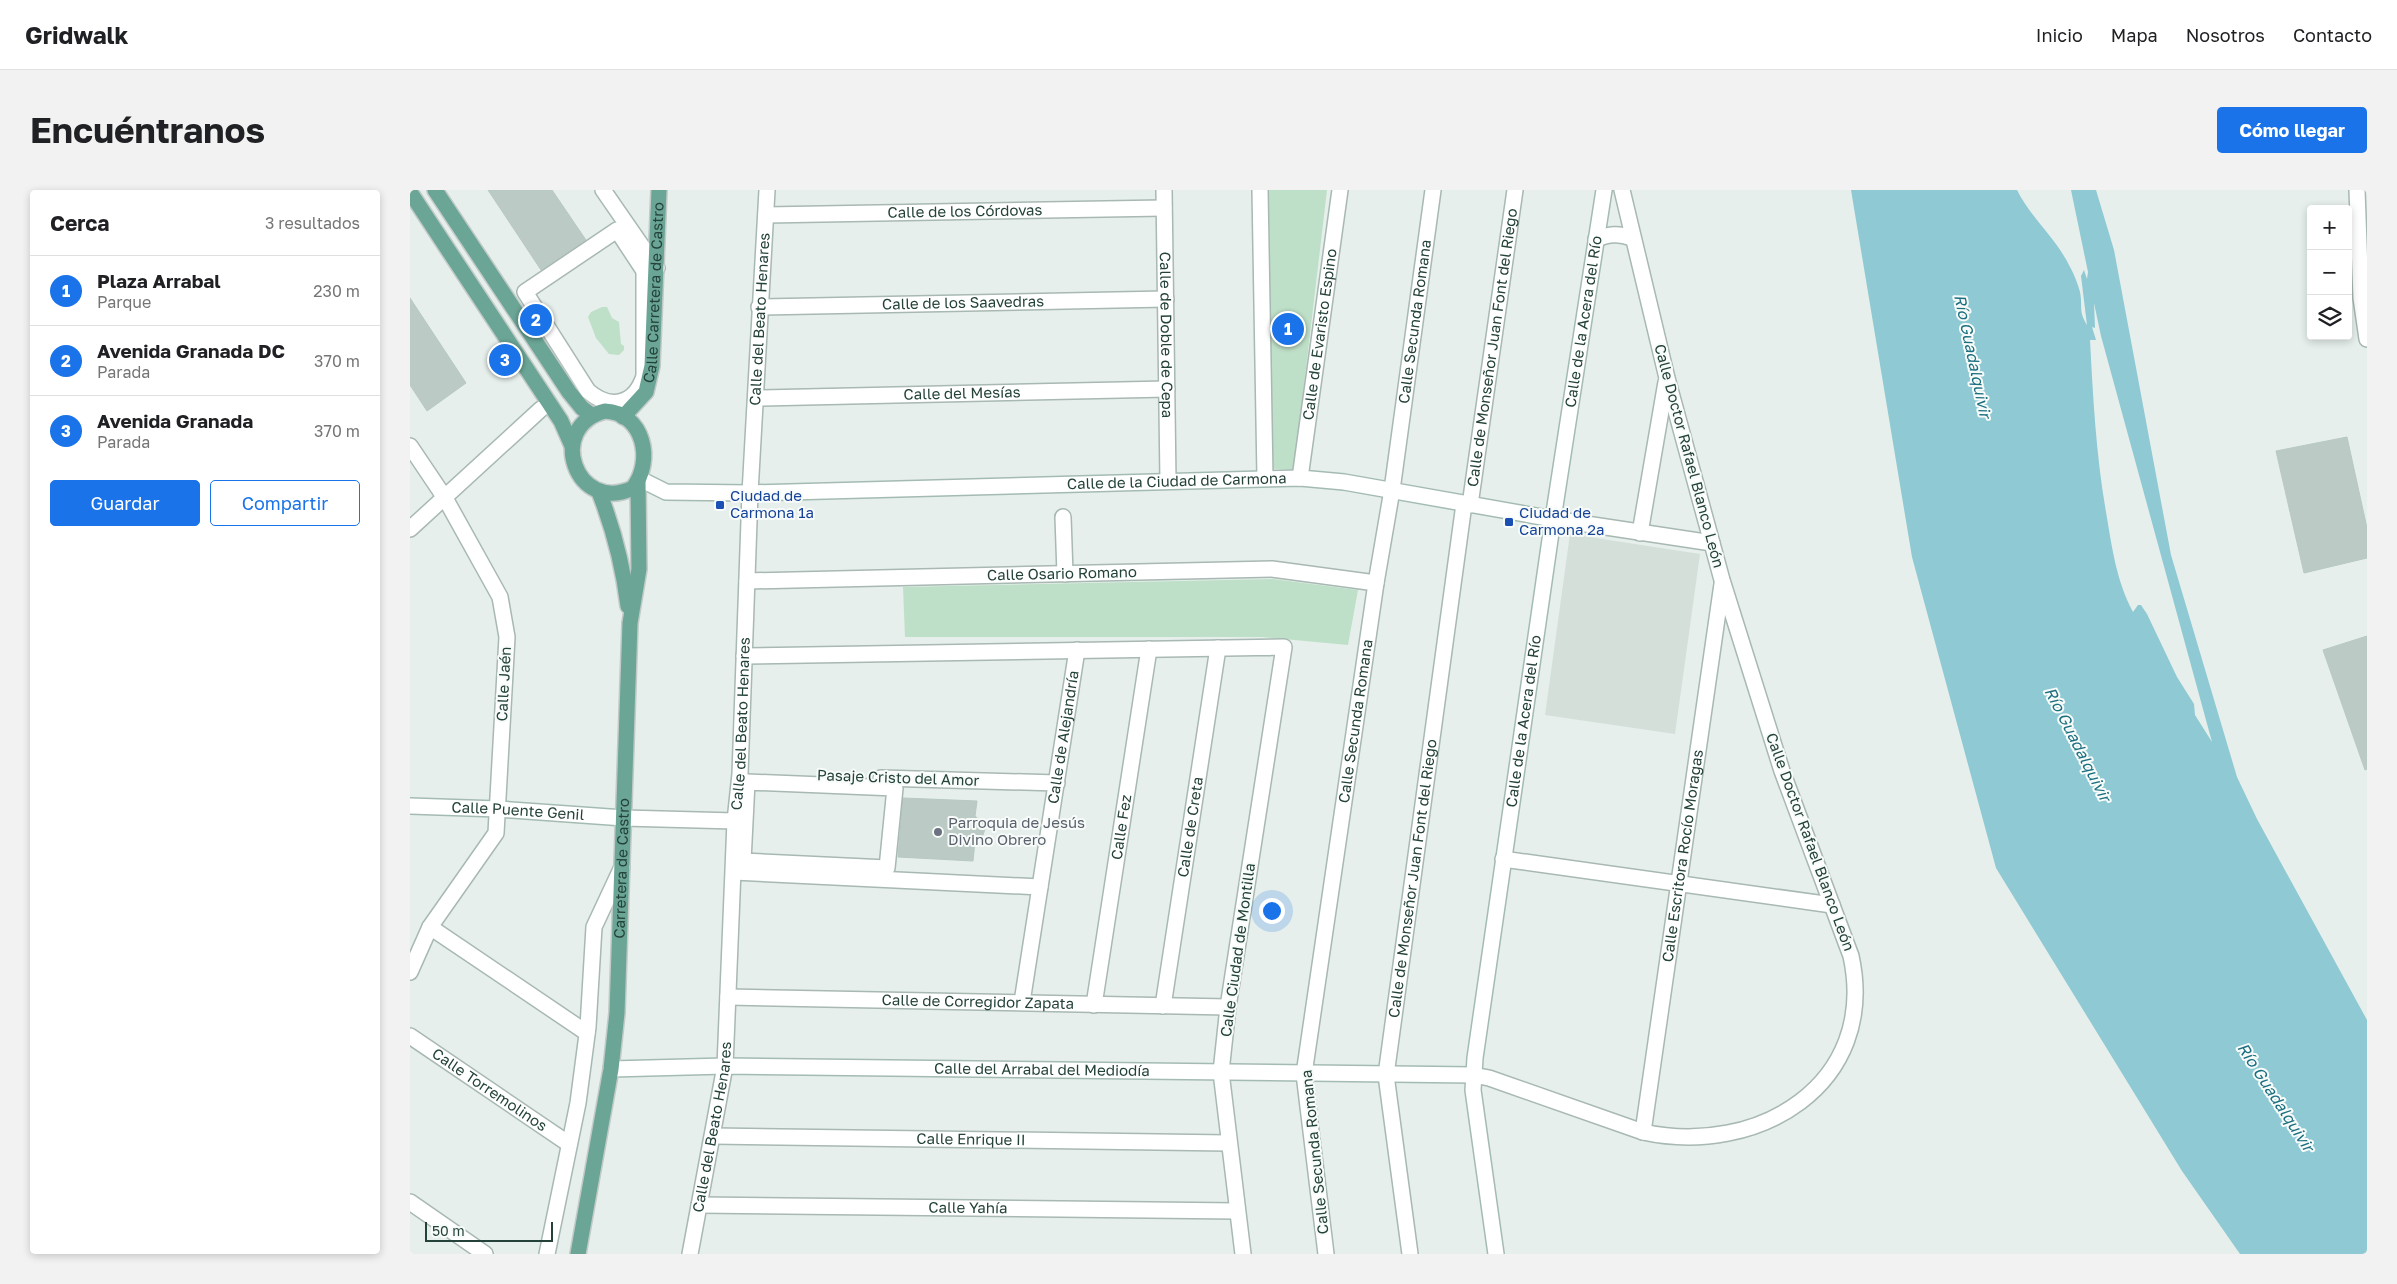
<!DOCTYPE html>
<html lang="es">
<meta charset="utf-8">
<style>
body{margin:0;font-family:"Golos Text",sans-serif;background:#f2f2f2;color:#202124}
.controls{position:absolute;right:15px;top:15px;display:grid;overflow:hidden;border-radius:5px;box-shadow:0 2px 8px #0003}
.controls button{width:45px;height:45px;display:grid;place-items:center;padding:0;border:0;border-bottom:1px solid #e0e0e0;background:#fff;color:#202124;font:25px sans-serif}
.scale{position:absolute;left:15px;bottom:12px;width:128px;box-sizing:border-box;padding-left:5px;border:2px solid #24423a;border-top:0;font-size:14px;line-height:18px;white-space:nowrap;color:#24423a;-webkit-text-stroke:4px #f7fbf9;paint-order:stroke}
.you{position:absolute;left:861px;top:720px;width:18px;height:18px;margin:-12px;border:4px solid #fff;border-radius:50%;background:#1a73e8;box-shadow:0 0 0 8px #1a73e833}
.badge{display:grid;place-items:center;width:32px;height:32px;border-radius:50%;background:#1a73e8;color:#fff;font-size:16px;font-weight:700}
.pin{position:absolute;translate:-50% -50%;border:2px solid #fff;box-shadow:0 1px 5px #0006}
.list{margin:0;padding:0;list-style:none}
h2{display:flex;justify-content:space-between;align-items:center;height:65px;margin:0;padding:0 20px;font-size:21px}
h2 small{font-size:16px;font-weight:400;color:#757577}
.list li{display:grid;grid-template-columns:32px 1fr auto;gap:15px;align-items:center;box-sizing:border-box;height:70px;padding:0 20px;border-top:1px solid #e0e0e0}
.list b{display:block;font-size:19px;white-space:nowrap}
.list p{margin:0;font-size:16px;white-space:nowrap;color:#757577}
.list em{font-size:16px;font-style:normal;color:#757577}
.actions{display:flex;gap:10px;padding:15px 20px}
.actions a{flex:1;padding:11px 0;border:1px solid #1a73e8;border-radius:5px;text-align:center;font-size:18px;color:#1a73e8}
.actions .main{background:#1a73e8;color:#fff}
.icon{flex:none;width:28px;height:28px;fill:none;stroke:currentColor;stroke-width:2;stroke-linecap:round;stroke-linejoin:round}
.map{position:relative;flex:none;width:1957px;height:1064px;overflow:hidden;border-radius:5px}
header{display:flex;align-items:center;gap:30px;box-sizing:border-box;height:70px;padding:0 25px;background:#fff;border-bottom:1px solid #e0e0e0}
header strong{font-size:24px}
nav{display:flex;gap:28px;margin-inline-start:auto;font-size:18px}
.intro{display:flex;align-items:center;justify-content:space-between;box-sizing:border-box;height:120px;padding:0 30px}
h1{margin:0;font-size:35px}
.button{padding:12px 22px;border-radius:5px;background:#1a73e8;color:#fff;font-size:18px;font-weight:700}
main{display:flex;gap:30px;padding:0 30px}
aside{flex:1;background:#fff;border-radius:5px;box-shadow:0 2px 8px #0003}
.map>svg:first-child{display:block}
</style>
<header>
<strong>Gridwalk</strong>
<nav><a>Inicio</a><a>Mapa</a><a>Nosotros</a><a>Contacto</a></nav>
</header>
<div class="intro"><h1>Encuéntranos</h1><a class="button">Cómo llegar</a></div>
<main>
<aside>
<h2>Cerca<small>3 resultados</small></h2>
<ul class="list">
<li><span class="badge">1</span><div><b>Plaza Arrabal</b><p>Parque</p></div><em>230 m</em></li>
<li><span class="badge">2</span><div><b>Avenida Granada DC</b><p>Parada</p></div><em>370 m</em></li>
<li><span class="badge">3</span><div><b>Avenida Granada</b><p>Parada</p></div><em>370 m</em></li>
</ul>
<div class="actions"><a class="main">Guardar</a><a>Compartir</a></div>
</aside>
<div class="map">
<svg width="1957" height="1064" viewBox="0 0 1957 1064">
<rect width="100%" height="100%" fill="#e6efeb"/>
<!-- built -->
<path fill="#d4dfda" d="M1160 344 1290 364 1265 544 1135 525Z"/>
<!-- green -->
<g fill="#bfe0c8">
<path d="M857 0H917L884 280 854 278Z"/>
<path d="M192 117H197L202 128 209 132 211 154 214 156V160L209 165 199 164 186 148 178 127 181 122Z"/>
<path d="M863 389 948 400 938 455 852 447H495L493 397Z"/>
</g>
<!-- water -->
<path fill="#8ec9d4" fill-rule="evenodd" d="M1441 0H1607C1621 28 1646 48 1660 77 1664 84 1668 94 1670 102 1673 118 1668 120 1677 135L1671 86 1674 80 1677 89 1678 82 1661 0H1686L1704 60 1761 365 1827 587 1847 629 1957 830V1064H1830L1772 981 1586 678 1502 367ZM1684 113 1691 146 1802 552 1785 525 1784 514 1767 487 1737 424 1731 415H1728L1723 422C1706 390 1702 357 1696 322 1686 265 1683 207 1680 150H1686L1682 137 1685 138Z"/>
<!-- building -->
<g fill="#bbcac4" stroke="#b8c9c2">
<path d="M78 0H142L176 50 131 80Z"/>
<path d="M0 108 56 193 17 221 0 195Z"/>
<path d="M1937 247 1957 338V368L1894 383 1866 261Z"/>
<path d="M1957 446V579L1955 580 1913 460Z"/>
<path d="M493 608 567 611 565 626 575 635V639L573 645 565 651 563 671 488 667Z"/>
</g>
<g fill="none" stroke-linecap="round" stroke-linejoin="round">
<defs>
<g id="street">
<path d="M193 0 247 78"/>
<path id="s1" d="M754 0 758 291"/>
<path d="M850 0 855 288"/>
<path d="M1947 0 1951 108 1957 149"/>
<path id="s2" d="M356 25 754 18"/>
<path d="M207 40 234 81V186C225 214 201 221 178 201L115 102Z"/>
<path d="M1186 49C1199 44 1209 43 1222 48"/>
<path id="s3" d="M349 117 756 109"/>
<path id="s4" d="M347 208 757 199"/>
<path d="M0 256 35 308 90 407 97 447 86 643 20 737 0 782"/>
<path id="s5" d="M890 288 930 0"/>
<path id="s6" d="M1060 315 1105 0"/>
<path d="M653 327 655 384"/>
<path d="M1143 329 1302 353"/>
<path d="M0 339 131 219"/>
<path d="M1230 343 1256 192"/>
<path id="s7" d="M337 391 862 379 966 393"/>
<path d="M334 466 874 457 818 817 811 882 833 1064"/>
<path d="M471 588 647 593"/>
<path d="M337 592 485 598 477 678 333 671Z"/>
<path d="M214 628 325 631"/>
<path d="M1093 669 1422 715"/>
<path d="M324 682 630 697"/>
<path d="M20 737 177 843"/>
<path id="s8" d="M318 807 818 817"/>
<path id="s9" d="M612 812 667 460"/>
<path id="s10" d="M684 815 739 459"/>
<path id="s11" d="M753 816 808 458"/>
<path id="s12" d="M0 846 159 954"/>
<path d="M1063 885 1079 888 1233 942C1347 967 1469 895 1441 766L1372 581 1312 390 1257 188 1212 0"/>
<path id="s13" d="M1233 942 1312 394"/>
<path id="s14" d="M303 946 818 953"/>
<path d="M0 1012 75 1064"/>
<path id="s15" d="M289 1015 827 1021"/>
<path d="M137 1064 168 913 178 837 184 737 212 677"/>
<path id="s16" d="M280 1064 315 876 325 631 330 584 340 303 357 0"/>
<path id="s17" d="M916 1064 894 884 966 393 982 300 1023 0"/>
<path id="s18" d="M1000 1064 976 885 1054 314"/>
</g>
<g id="secondary">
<path id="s19" d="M230 289 256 302 340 303 890 288 934 292 1143 329"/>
<path id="s20" d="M0 616 88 619 214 628"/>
<path id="s21" d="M201 879 315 876 1063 885"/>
<path id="s22" d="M1086 1064 1063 900 1065 868 1143 329 1194 0"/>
</g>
<g id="primary">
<path d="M25 0 159 202 172 218 181 225"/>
<path d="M0 2 151 231 162 256"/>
<path d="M195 221C234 223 244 271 223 298 166 325 135 237 195 221Z"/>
<path id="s23" d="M213 227 236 202 242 176 249 0"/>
<path d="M189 302C204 340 213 376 218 416"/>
<path id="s24" d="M168 1064 201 879 207 823 220 433 229 379 228 291"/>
</g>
</defs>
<!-- street casing -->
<use href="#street" stroke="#a8b8b2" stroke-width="18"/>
<!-- secondary casing -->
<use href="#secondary" stroke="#a4bbb3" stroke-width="18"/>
<!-- primary casing -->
<use href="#primary" stroke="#c2cac8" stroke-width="18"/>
<!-- street -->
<use href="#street" stroke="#fff" stroke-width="15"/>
<!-- secondary -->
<use href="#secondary" stroke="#fff" stroke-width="15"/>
<!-- primary -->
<use href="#primary" stroke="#6aa596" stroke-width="15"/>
</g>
<!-- markers -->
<g fill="#1a4fb4" stroke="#f7fbf9" stroke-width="2">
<rect x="305" y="310" width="10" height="10" rx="2.5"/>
<rect x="1094" y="327" width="10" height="10" rx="2.5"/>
</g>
<circle fill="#6b7280" stroke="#f7fbf9" stroke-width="2" cx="528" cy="642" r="5"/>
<g text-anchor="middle" stroke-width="4" stroke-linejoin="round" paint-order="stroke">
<!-- street labels -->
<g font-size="15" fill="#24423a" stroke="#f7fbf9">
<text dy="5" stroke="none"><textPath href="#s2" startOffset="199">Calle de los Córdovas</textPath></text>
<text dy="5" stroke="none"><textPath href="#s23" startOffset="134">Calle Carretera de Castro</textPath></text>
<text dy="5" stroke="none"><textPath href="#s3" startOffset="204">Calle de los Saavedras</textPath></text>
<text dy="5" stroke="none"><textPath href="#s16" startOffset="939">Calle del Beato Henares</textPath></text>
<text dy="5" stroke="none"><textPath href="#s17" startOffset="942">Calle Secunda Romana</textPath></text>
<text dy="5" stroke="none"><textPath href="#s22" startOffset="942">Calle de la Acera del Río</textPath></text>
<text dy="5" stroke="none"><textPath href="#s5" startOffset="145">Calle de Evaristo Espino</textPath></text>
<text dy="5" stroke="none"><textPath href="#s1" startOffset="145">Calle de Doble de Cepa</textPath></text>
<text dy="5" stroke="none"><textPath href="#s6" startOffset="159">Calle de Monseñor Juan Font del Riego</textPath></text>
<text dy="5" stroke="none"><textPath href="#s4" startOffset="205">Calle del Mesías</textPath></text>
<text transform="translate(1279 266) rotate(75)" y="5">Calle Doctor Rafael Blanco León</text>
<text dy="5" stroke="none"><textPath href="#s19" startOffset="540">Calle de la Ciudad de Carmona</textPath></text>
<text dy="5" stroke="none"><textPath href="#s7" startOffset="315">Calle Osario Romano</textPath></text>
<text transform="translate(94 494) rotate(-87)" y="5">Calle Jaén</text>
<text dy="5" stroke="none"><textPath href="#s17" startOffset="538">Calle Secunda Romana</textPath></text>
<text dy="5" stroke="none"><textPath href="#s22" startOffset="538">Calle de la Acera del Río</textPath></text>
<text dy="5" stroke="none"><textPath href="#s16" startOffset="534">Calle del Beato Henares</textPath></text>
<text dy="5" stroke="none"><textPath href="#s9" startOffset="268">Calle de Alejandría</textPath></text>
<text transform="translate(488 588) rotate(2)" y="5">Pasaje Cristo del Amor</text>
<text dy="5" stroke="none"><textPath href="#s20" startOffset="108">Calle Puente Genil</textPath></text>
<text dy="5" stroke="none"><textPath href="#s10" startOffset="180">Calle Fez</textPath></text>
<text dy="5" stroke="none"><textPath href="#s11" startOffset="181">Calle de Creta</textPath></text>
<text transform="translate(1400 652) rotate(70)" y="5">Calle Doctor Rafael Blanco León</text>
<text dy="5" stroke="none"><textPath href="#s13" startOffset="279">Calle Escritora Rocío Moragas</textPath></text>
<text dy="5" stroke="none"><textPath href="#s24" startOffset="389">Carretera de Castro</textPath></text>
<text dy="5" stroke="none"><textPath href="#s18" startOffset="379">Calle de Monseñor Juan Font del Riego</textPath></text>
<text transform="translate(828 760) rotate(-82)" y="5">Calle Ciudad de Montilla</text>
<text dy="5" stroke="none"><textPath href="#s8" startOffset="250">Calle de Corregidor Zapata</textPath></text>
<text dy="5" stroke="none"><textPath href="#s21" startOffset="431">Calle del Arrabal del Mediodía</textPath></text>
<text dy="5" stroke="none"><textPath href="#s12" startOffset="96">Calle Torremolinos</textPath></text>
<text dy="5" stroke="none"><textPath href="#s16" startOffset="129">Calle del Beato Henares</textPath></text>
<text dy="5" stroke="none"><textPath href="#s14" startOffset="258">Calle Enrique II</textPath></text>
<text transform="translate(905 962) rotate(-96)" y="5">Calle Secunda Romana</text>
<text dy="5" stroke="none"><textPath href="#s15" startOffset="269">Calle Yahía</textPath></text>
</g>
<!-- transit labels -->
<g font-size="15" fill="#164399" stroke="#f7fbf9" text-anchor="start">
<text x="320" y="311">Ciudad de<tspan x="320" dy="17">Carmona 1ª</tspan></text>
<text x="1109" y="328">Ciudad de<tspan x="1109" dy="17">Carmona 2ª</tspan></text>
</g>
<!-- worship labels -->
<g font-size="15" fill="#5b616d" stroke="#f7fbf9" text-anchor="start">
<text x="538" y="638">Parroquia de Jesús<tspan x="538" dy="17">Divino Obrero</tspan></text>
</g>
<!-- water labels -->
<g font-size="16" font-style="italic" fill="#1c6f80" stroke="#f7fbf9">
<text transform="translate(1563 166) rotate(78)" y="6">Río Guadalquivir</text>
<text transform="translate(1668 554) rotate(63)" y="6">Río Guadalquivir</text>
<text transform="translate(1866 907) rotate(57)" y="6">Río Guadalquivir</text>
</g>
</g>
</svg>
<div class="controls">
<button>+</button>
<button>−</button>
<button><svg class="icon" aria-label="layers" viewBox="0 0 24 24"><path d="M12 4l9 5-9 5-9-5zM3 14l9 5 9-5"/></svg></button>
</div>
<div class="scale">50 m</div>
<div class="you"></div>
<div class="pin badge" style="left:878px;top:139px">1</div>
<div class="pin badge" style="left:126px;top:130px">2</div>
<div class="pin badge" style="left:95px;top:170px">3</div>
</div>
</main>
